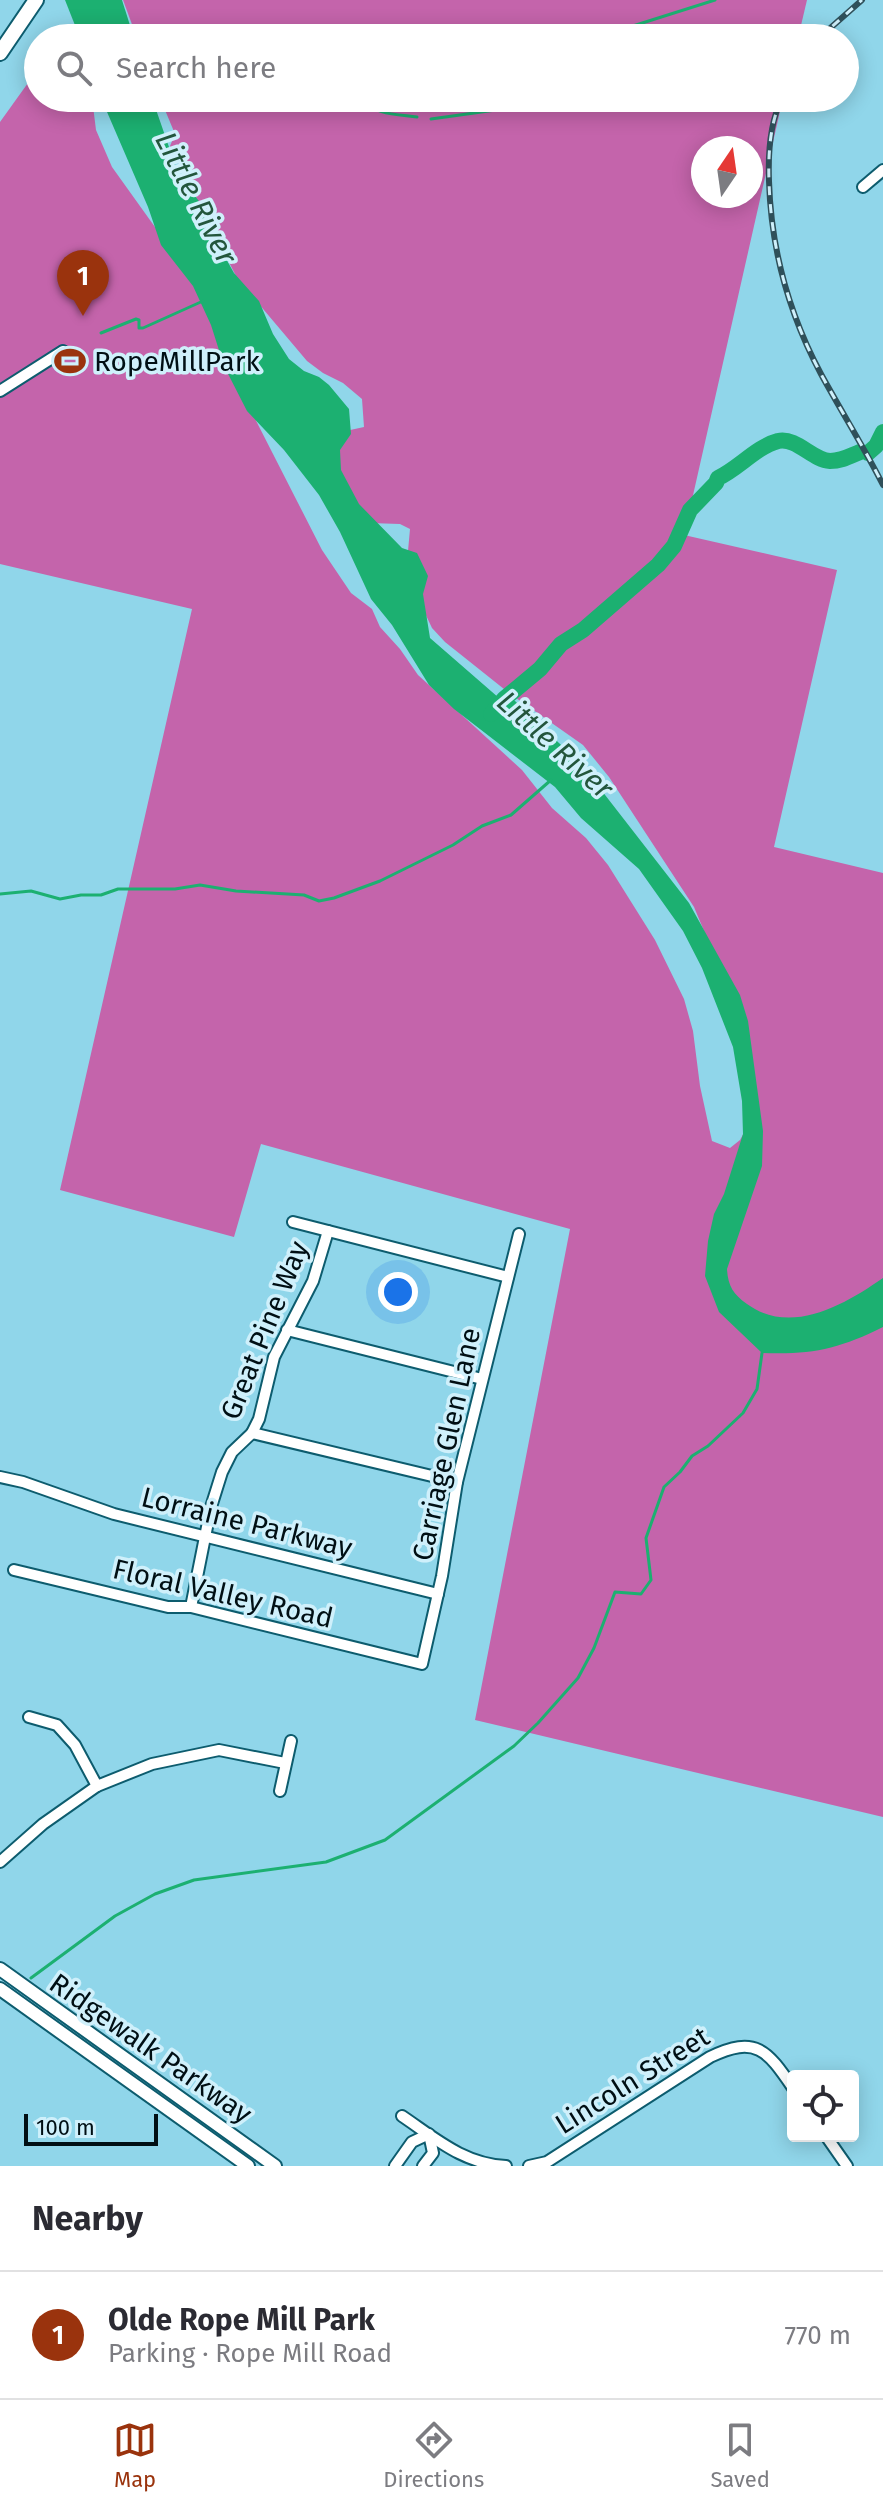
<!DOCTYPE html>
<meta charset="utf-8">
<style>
body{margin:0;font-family:"Fira Sans",sans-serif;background:#f2f2f3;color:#2b2b33}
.controls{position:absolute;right:24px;bottom:24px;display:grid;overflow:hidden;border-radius:8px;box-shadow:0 4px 20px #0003}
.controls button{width:72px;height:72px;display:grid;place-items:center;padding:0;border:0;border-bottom:2px solid #e1e1e2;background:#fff;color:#2b2b33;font:40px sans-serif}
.compass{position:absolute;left:691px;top:136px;width:72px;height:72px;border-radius:50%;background:#fff;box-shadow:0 4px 20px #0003;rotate:13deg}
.scale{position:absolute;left:24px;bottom:20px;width:134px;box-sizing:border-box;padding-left:8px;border:4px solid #000f14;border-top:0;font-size:22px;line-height:28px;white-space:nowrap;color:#000f14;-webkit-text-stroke:6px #cff0fb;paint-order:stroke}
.you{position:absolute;left:398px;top:1292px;width:28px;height:28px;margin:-20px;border:6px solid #fff;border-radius:50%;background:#1a73e8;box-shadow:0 0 0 12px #1a73e833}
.badge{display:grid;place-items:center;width:52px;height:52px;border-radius:50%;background:#9a330d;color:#fff;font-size:26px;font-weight:700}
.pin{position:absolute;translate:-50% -66px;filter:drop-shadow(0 2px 4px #0008)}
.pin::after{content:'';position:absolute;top:42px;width:28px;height:24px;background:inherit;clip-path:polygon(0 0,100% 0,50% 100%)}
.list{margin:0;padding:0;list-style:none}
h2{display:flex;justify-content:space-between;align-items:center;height:104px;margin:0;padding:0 32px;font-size:34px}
h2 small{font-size:26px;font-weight:400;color:#7c7c81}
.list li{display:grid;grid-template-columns:52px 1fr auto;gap:24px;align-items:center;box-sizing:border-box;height:128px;padding:0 32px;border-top:2px solid #e1e1e2}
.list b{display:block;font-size:30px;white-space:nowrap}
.list p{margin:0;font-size:26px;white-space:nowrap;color:#7c7c81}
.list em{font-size:26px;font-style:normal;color:#7c7c81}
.icon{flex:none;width:44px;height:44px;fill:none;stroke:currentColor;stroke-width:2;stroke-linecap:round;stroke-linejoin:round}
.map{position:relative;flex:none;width:883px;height:2166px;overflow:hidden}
.search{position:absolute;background:#fff;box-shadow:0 4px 20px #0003;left:24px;right:24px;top:24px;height:88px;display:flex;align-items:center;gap:20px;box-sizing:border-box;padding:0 28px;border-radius:44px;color:#7c7c81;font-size:30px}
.sheet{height:232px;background:#fff}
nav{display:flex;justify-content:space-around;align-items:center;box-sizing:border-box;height:112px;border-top:2px solid #e1e1e2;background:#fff;font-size:22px;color:#7c7c81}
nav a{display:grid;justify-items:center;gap:4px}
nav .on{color:#9a330d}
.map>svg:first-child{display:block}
</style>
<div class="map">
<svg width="883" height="2166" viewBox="0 0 883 2166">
<rect width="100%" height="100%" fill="#90d6ea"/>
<!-- forest -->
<g fill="#c464ab" fill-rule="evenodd">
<path d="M123 0H807L798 38H137Z"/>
<path d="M38 69V98H92L96 130 112 167 190 276 247 403 322 550 351 593 372 609 380 627 400 649 418 675 522 770 552 808 586 838 608 865 655 940 684 999 693 1031 700 1086 712 1141 730 1148 740 1140 750 1122 753 1084 704 931 694 907 609 777 583 745 509 693 445 642 432 628 423 609 408 551 410 529 400 524 370 523 358 506 332 456 341 432 364 427 362 399 343 383 323 373 307 361 237 278 170 146 175 134 160 98H783L684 535 837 570 774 847 883 873V1817L475 1720 570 1229 261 1144 234 1237 60 1190 192 609 0 564V122ZM703 148H751V196H703Z"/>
</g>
<!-- water -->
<g fill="#1cb071">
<path d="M65 0H122L134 38H80Z"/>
<path d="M101 98H152L178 173 204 208 216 241 234 273 259 301 273 334 289 359 304 371 319 377 329 385 349 409 351 434 340 450 341 470 359 504 402 548 417 553 428 576 423 594 430 638 499 698 515 701 581 764 689 903 740 995 748 1021 763 1131 762 1166 727 1269C728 1286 733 1294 747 1304 791 1336 844 1305 883 1278V1327C839 1349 811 1355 762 1353L719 1312 705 1276 708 1241 714 1214 724 1194 743 1134 742 1101 733 1047 702 968 683 931 639 869 581 818 555 787 454 709 429 685 392 625 371 599 340 532 319 495 284 450 247 411 224 366 211 325 193 286 161 245 148 207Z"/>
</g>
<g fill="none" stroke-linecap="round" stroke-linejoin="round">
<!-- stream -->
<g stroke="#1cb071" stroke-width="3">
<path d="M607 38 617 31 715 0"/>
<path d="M358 98C377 115 393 114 417 117"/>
<path d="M431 119 503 109 532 98"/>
<path d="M101 333 136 319 139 320V328H143L203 301"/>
<path d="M0 894 31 891 60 899 81 895H101L118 889H175L200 885 236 891 304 895 319 901 334 898 380 881 453 845 482 826 511 815 551 780"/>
<path d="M31 1978 115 1916 155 1894 194 1880 326 1862 385 1840 514 1746 538 1723 578 1678 594 1648 615 1592 641 1594 651 1580 646 1538 664 1487 680 1472 692 1456 708 1446 743 1413 757 1389 762 1353"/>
</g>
<!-- river -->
<g stroke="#1cb071" stroke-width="16">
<path d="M868 453 876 446 883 432"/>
<path d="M491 714 504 699 540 669 561 644 583 630 658 565 674 546 690 510 716 483 718 478C738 469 756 447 778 441 797 437 812 460 830 461 842 461 850 456 860 452"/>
</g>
<defs>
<g id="minor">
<path d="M863 187 883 170"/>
<path d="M0 391 63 351"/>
<path d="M293 1222 508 1277"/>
<path d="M287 1330 482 1379"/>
<path d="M252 1433 457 1482"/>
<path d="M0 1477 23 1482 114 1514 438 1594"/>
<path d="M14 1570 168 1607H191L422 1664 442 1576 457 1482 519 1234"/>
<path d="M191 1607 211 1507 222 1472 232 1452 252 1433 259 1419 274 1357 313 1281 328 1231"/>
<path d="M29 1717 57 1725 75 1745 97 1786"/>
<path d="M280 1791 291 1741"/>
<path d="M0 1862 43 1824 97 1786 152 1764 219 1750 285 1763"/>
<path d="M402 2116C436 2139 464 2164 506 2166"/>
<path d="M826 2136 847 2166"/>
<path d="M395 2166 412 2142 429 2134 433 2153 423 2166"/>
<path d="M529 2166 547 2162 710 2057C756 2035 767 2050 793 2088"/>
</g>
<g id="major">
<path d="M0 1969 275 2166"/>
<path d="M0 1989 248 2166"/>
</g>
<path id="highway" d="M0 53 36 0"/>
</defs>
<!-- minor casing -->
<use href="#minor" stroke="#0d5c6e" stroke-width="14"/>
<!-- major casing -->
<use href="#major" stroke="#0d5c6e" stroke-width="16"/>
<!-- highway casing -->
<use href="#highway" stroke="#0d5c6e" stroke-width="18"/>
<!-- minor -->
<use href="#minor" stroke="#fff" stroke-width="10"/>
<!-- major -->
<use href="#major" stroke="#fff" stroke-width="12"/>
<!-- highway -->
<use href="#highway" stroke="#fff" stroke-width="14"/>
<defs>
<g id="rail">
<path d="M819 38 862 0"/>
<path d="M782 98C770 122 768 155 769 181 771 249 789 314 821 374 841 411 864 447 883 485"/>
</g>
</defs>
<!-- rail casing -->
<use href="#rail" stroke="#2f505a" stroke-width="6"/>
<!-- rail -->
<use href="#rail" stroke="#cff0fb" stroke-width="3" stroke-dasharray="9" stroke-linecap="butt"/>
</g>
<!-- icons -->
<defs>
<symbol id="stadium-bare" viewBox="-9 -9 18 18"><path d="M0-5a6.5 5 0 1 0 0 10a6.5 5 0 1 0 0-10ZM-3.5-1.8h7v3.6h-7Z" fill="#9a330d" stroke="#cff0fb" stroke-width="2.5" paint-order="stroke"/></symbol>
</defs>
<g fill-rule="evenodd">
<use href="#stadium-bare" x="48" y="339" width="44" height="44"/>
</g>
<g text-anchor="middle" stroke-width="7" stroke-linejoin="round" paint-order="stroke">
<!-- poi labels -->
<g font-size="28" fill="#000f14" stroke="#cff0fb" text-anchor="start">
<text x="94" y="371">RopeMillPark</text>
</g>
<!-- street labels -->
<g font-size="28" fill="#000f14" stroke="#cff0fb">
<text transform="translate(264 1330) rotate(-68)" y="10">Great Pine Way</text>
<text transform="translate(446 1444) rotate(-78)" y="10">Carriage Glen Lane</text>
<text transform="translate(247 1522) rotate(14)" y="10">Lorraine Parkway</text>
<text transform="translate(223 1593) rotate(13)" y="10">Floral Valley Road</text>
<text transform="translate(151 2048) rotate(35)" y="10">Ridgewalk Parkway</text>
<text transform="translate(632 2080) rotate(-32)" y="10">Lincoln Street</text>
</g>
<!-- water labels -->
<g font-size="30" font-style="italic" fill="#23563c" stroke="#cff0fb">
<text transform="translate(196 198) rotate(63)" y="10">Little River</text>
<text transform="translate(555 745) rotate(42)" y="10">Little River</text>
</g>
</g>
</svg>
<div class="controls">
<button><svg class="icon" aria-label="locate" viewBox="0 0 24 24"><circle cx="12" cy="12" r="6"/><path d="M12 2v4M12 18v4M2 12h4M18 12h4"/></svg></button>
</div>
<svg class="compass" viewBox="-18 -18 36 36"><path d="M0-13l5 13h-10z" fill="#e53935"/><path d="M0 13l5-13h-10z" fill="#7c7c81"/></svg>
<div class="scale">100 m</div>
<div class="you"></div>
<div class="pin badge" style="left:83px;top:316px">1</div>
<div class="search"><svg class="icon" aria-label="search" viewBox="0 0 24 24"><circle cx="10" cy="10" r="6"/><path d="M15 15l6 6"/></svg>Search here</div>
</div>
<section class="sheet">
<h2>Nearby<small></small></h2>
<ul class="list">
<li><span class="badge">1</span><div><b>Olde Rope Mill Park</b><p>Parking · Rope Mill Road</p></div><em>770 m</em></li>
</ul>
</section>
<nav>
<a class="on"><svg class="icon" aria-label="map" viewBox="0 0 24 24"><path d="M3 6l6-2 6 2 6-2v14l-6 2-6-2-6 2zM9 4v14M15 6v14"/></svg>Map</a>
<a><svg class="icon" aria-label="directions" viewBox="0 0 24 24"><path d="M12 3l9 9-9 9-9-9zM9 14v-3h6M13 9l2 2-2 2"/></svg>Directions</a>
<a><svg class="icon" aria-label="saved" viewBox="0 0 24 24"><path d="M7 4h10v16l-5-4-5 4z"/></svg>Saved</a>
</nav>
